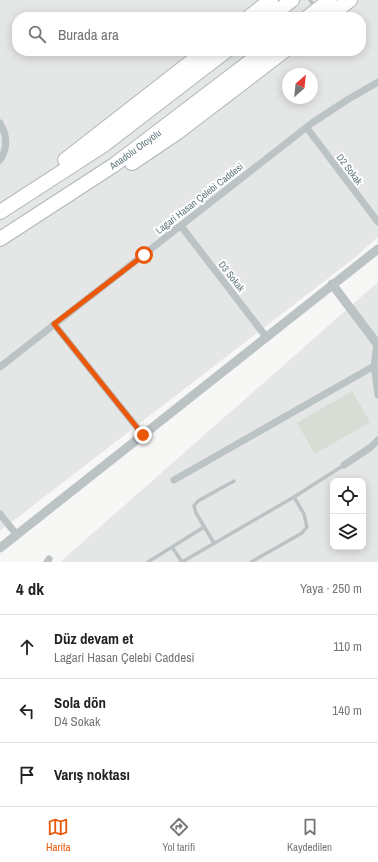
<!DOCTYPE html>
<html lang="tr">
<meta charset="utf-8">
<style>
body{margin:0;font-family:"Archivo Narrow",sans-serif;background:#f2f2f2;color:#222}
.controls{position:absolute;right:12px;bottom:12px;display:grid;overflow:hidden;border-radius:8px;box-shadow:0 2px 10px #0003}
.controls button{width:36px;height:36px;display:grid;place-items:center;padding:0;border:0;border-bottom:1px solid #e0e0e0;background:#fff;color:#222;font:20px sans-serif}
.compass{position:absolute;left:282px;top:68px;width:36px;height:36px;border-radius:50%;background:#fff;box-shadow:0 2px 10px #0003;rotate:27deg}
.stop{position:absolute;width:12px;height:12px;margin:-9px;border:3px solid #ea580c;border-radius:50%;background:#fff}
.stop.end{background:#ea580c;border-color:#fff;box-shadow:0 1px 4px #0008}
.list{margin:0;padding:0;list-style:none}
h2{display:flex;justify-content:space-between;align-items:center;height:52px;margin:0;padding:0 16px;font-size:17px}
h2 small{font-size:13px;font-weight:400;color:#767676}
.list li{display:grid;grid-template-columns:26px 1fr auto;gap:12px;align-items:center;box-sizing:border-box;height:64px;padding:0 16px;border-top:1px solid #e0e0e0}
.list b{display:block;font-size:15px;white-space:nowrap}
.list p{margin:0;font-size:13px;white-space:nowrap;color:#767676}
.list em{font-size:13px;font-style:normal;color:#767676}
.icon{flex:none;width:22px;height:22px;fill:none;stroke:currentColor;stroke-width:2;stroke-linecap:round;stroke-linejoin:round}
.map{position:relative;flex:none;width:378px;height:562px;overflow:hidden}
.search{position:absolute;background:#fff;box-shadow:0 2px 10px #0003;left:12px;right:12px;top:12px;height:44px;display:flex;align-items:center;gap:10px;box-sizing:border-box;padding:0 14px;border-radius:16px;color:#767676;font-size:15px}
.sheet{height:244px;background:#fff}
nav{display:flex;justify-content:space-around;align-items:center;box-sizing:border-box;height:56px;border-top:1px solid #e0e0e0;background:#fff;font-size:11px;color:#767676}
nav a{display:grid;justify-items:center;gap:2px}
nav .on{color:#ea580c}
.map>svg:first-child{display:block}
</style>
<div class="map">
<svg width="378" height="562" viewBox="0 0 378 562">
<rect width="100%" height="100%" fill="#f7f7f5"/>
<!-- built -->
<g fill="#e5e7e6" fill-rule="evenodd">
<path d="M0 0H378V237L353 259 0 531ZM17 17H361V51H17ZM288 74H312V98H288Z"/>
<path d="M378 282V562H60ZM333 481H363V547H333Z"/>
</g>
<!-- green -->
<path fill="#d8dcd4" d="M352 391 370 422 315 454 297 423Z"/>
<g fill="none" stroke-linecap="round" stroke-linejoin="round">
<defs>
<g id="motorway">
<path d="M249 17 271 0"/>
<path d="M270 17 292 0"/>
<path d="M308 17 330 0"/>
<path d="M328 17 350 0"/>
<path d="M65 160 205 51"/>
<path d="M132 163 178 132 284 51"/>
<path d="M0 212 105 144 226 51"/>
<path d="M0 239 114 165 264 51"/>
</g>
</defs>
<!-- motorway casing -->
<use href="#motorway" stroke="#b0b6b8" stroke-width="16"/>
<!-- service -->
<g stroke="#bcc3c5" stroke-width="3.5">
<path d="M310 0 315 7"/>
<path d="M214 543 196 513 194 506 198 501 234 481"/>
<path d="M172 547 182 562"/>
<path d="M148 562 204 527"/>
<path d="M182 562 294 497 344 465"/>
<path d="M251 562 302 533 307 527 304 514 294 497"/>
</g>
<!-- minor -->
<g stroke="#bcc3c5" stroke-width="7">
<path d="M0 123C7 135 8 148 0 160"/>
<path d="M307 128 378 222"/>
<path d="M181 226 267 338"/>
<path d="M54 324 143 435"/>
<path d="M377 344 374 366 378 395"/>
<path d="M0 367 312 123 347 100 378 82"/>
<path d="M344 465 371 447 378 440"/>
<path d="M174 480 374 366"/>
<path d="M0 514 16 534"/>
<path d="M47 562 49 559"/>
</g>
<!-- tertiary -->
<g stroke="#bcc3c5" stroke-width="9">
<path d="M332 284 378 345"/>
<path d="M0 548 378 249"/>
</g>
<!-- motorway -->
<use href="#motorway" stroke="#fff" stroke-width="14"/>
</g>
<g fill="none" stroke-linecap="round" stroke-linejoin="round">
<!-- route -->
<path stroke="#ea580c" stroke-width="5" d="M143 435 54 324 144 255"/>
</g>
<g text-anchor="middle" stroke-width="4" stroke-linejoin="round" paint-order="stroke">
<!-- street labels -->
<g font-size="10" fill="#63797f" stroke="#fff">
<text transform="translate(135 149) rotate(-36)" y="4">Anadolu Otoyolu</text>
<text transform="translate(350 169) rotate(53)" y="4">D2 Sokak</text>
<text transform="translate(199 198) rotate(-38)" y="4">Lagari Hasan Çelebi Caddesi</text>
<text transform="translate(232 276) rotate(52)" y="4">D3 Sokak</text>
</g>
</g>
</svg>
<div class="controls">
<button><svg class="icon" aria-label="locate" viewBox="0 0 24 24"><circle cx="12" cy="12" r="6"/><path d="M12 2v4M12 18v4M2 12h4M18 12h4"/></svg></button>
<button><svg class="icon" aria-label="layers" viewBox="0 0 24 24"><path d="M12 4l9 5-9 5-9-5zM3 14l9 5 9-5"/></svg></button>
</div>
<svg class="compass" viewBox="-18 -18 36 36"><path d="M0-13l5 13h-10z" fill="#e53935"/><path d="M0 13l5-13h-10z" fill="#767676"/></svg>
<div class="stop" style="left:144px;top:255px"></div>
<div class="stop end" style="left:143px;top:435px"></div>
<div class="search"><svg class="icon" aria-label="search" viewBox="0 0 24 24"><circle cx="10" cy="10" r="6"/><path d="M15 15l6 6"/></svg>Burada ara</div>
</div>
<section class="sheet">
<h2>4 dk<small>Yaya · 250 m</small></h2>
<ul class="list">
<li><svg class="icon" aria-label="ahead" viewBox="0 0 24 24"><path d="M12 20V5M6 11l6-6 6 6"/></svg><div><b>Düz devam et</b><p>Lagari Hasan Çelebi Caddesi</p></div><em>110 m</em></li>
<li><svg class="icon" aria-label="left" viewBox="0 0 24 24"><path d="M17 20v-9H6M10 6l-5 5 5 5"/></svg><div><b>Sola dön</b><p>D4 Sokak</p></div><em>140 m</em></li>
<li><svg class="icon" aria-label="arrive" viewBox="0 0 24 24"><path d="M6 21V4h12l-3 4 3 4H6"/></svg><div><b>Varış noktası</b></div></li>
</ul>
</section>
<nav>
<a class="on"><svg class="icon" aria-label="map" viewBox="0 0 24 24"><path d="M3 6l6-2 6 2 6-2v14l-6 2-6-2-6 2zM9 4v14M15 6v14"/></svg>Harita</a>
<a><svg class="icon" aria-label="directions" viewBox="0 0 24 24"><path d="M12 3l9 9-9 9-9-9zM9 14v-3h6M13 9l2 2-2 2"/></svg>Yol tarifi</a>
<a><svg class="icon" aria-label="saved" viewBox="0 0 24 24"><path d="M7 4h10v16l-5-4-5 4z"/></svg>Kaydedilen</a>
</nav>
